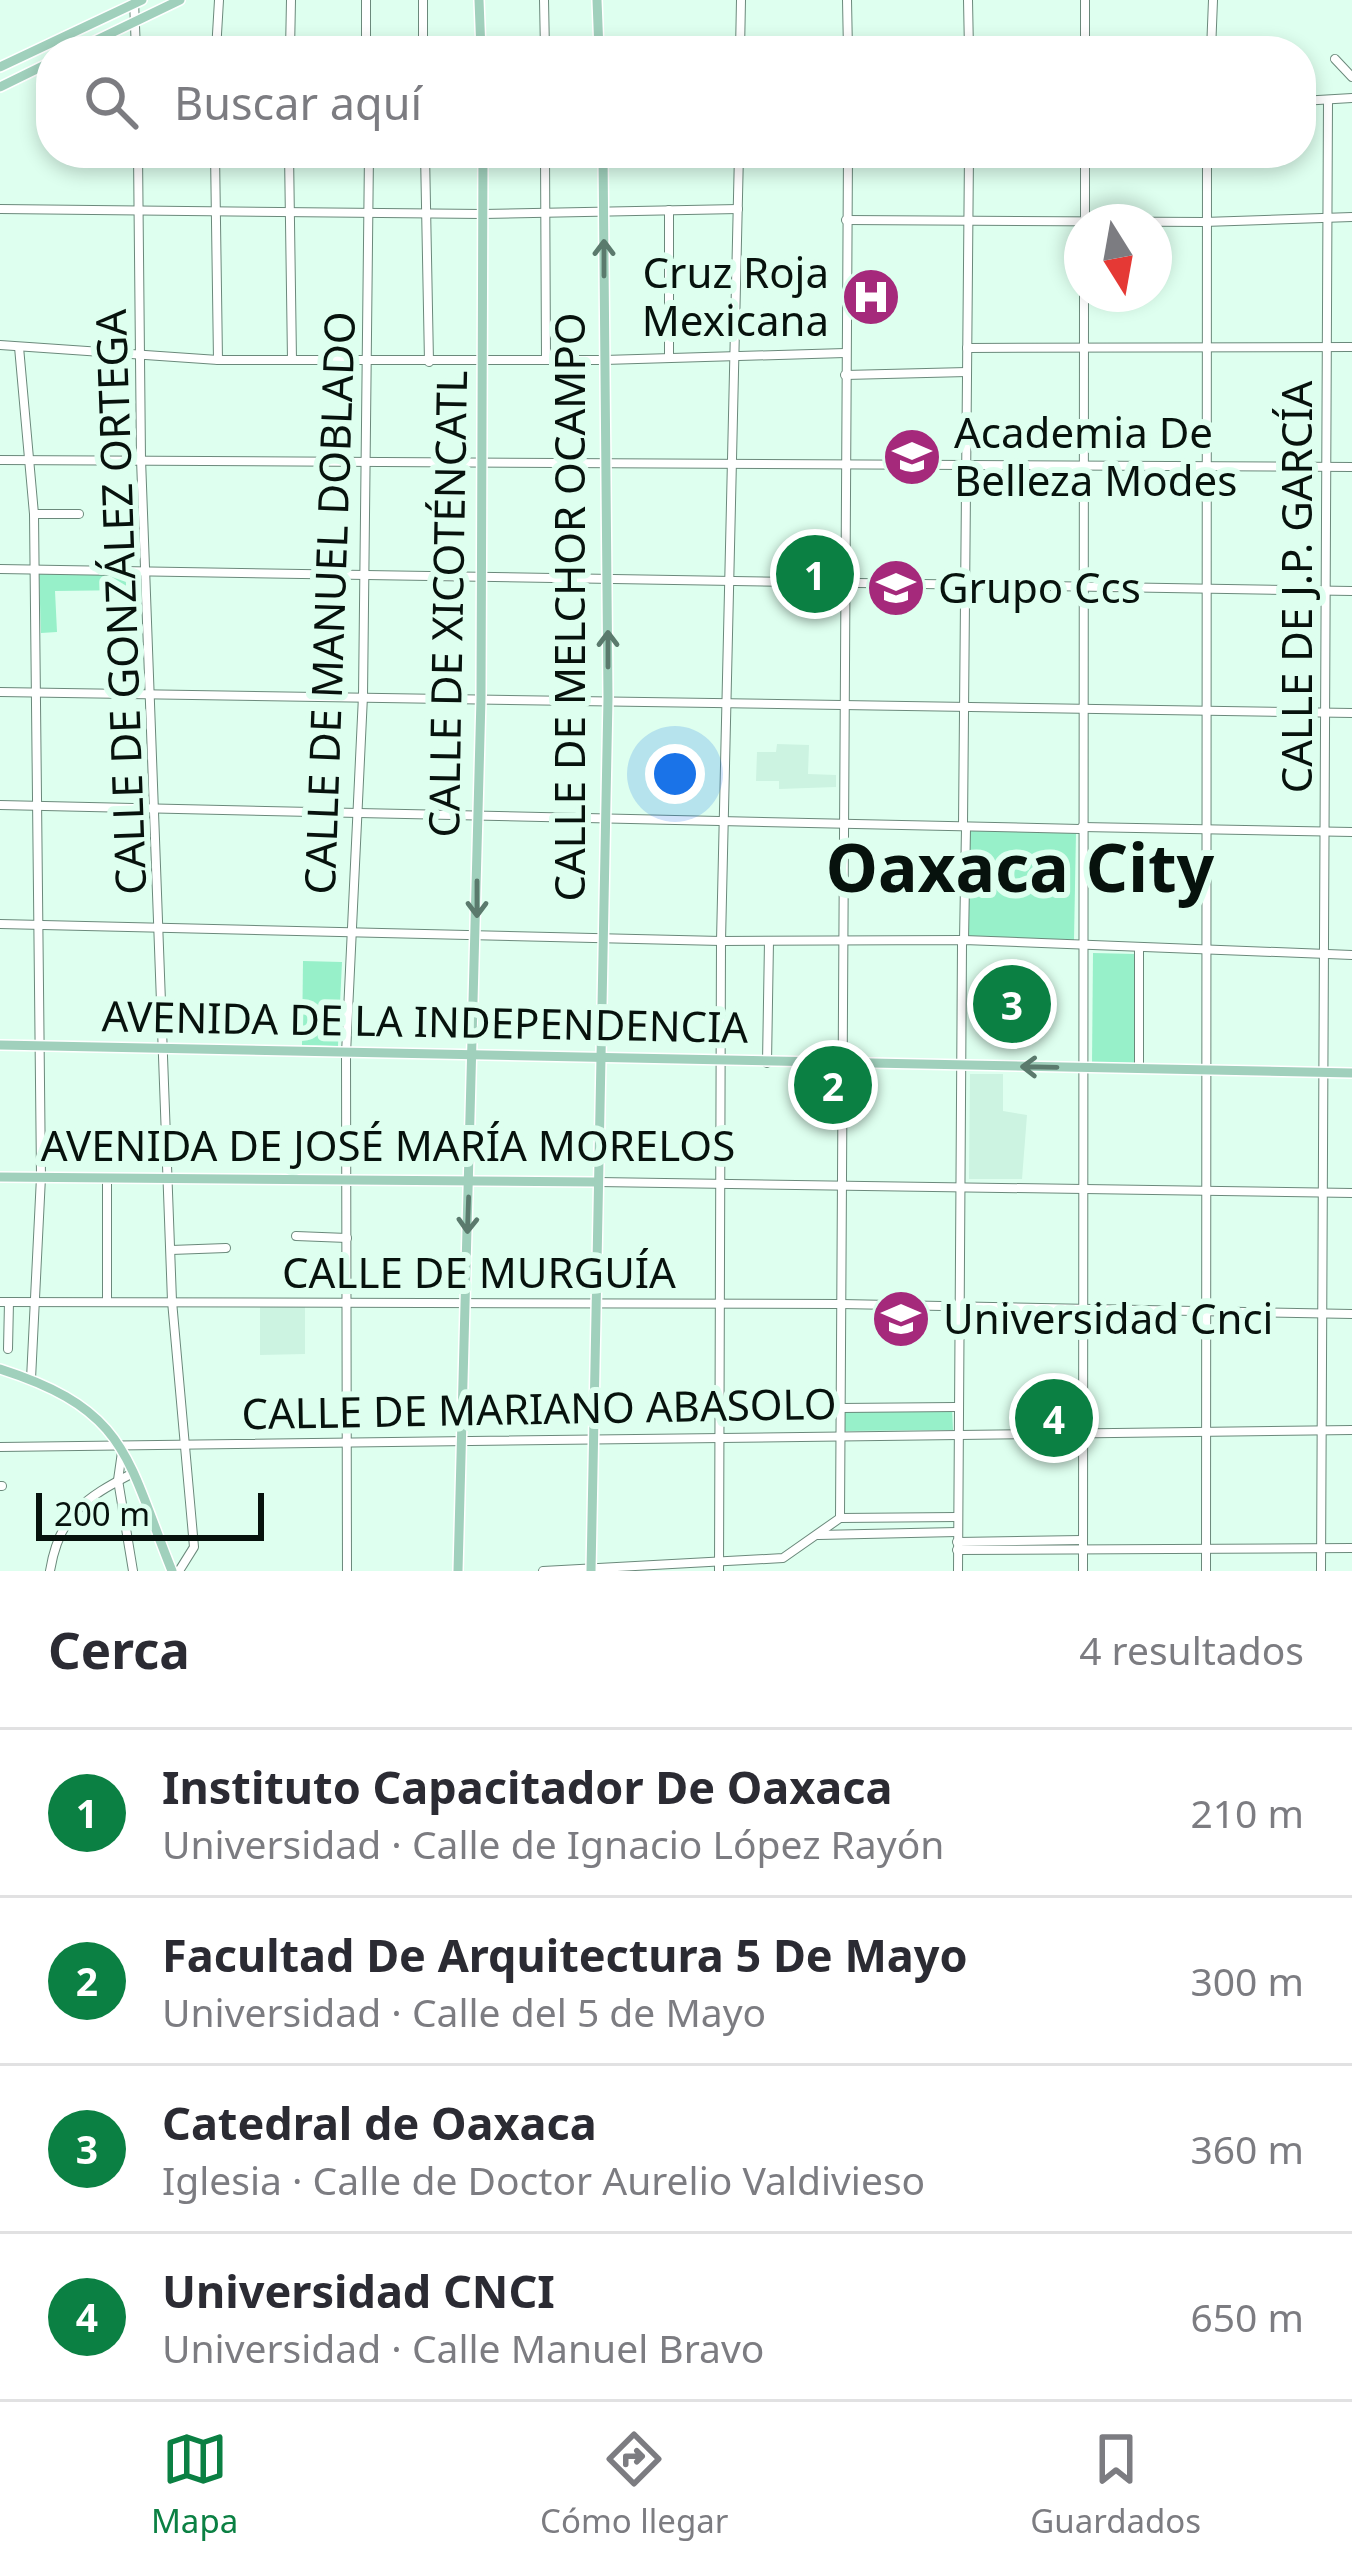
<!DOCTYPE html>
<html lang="es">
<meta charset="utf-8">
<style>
body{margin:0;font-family:"Noto Sans",sans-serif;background:#f2f2f3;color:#2b2b33}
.compass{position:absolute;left:1064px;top:204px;width:108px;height:108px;border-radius:50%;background:#fff;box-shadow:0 6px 18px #0003;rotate:169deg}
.scale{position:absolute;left:36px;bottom:30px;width:228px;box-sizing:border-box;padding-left:12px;border:6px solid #07120d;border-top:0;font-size:33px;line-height:42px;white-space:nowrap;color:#07120d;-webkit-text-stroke:9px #deffef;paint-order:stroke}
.you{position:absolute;left:675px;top:774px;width:42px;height:42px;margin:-30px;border:9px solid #fff;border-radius:50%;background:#1a73e8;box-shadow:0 0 0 18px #1a73e833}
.badge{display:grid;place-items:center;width:78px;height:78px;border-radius:50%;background:#0b8043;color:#fff;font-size:39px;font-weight:700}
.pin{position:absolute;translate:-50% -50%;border:6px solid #fff;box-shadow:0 3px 12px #0006}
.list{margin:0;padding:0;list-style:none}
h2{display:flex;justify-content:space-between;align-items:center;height:156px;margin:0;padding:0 48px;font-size:51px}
h2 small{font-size:39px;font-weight:400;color:#7c7c81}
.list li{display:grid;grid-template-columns:78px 1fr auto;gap:36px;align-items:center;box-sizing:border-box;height:168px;padding:0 48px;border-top:3px solid #e1e1e2}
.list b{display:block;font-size:45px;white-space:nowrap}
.list p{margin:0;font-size:39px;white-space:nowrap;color:#7c7c81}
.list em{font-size:39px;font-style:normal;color:#7c7c81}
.icon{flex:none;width:66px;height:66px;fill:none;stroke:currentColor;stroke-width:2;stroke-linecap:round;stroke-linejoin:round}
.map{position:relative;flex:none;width:1352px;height:1571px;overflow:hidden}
.search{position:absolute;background:#fff;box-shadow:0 6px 18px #0003;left:36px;right:36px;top:36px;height:132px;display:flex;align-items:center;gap:30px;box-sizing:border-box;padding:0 42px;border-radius:48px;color:#7c7c81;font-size:45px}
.sheet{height:828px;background:#fff}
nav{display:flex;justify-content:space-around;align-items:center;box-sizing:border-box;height:168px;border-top:3px solid #e1e1e2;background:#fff;font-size:33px;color:#7c7c81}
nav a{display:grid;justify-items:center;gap:6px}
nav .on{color:#0b8043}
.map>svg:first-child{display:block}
</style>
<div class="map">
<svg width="1352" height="1571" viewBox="0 0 1352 1571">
<rect width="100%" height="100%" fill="#deffef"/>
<!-- built -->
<g fill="#ccf3e1">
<path d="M777 744 809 745 808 774 836 775V787L779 789V781H756L757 752H776Z"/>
<path d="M970 1074H1003V1111L1027 1115 1022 1179H969Z"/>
<path d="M305 1305V1354L260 1355V1306Z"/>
</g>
<!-- green -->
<g fill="#97f0c9">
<path d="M39 574H132V590L55 591 57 632 41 633Z"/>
<path d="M968 831 1076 832 1074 940 967 938Z"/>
<path d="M1093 953 1136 954 1134 1066 1092 1065Z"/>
<path d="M303 961 342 962 338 1046 302 1045Z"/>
<path d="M952 1408 953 1430 845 1431V1412Z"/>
</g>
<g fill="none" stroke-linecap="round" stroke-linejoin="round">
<defs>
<g id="minor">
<path d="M423 0V51"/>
<path d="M544 0 545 51"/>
<path d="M847 0 848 51"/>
<path d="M968 0 969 51"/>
<path d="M134 1 136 51"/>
<path d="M349 46H366"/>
<path d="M216 51 219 0"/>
<path d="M290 51 291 0"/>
<path d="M366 51V0"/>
<path d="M740 51 741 0"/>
<path d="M1085 51V0"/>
<path d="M1211 51 1213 0"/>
<path d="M1335 59 1352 77"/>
<path d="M1301 101 1352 98"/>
<path d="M138 153 141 459 172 1301 194 1547 179 1571"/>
<path d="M215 153 218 360"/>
<path d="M289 153 292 360"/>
<path d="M425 153 429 362"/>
<path d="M545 153 546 360"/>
<path d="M0 209 483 214 738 209"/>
<path d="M846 220 1204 222 1352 217"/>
<path d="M1085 221V153"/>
<path d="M0 345 218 360H604L845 353"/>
<path d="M19 347 34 514 41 1177 31 1379"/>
<path d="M967 348 1352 347"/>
<path d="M669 358V210"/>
<path d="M845 375 967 372"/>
<path d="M0 460 1352 467"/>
<path d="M34 514H79"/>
<path d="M0 569 1352 591"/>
<path d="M0 692 1352 713"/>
<path d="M0 805 1080 829"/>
<path d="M963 825 969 153"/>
<path d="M1082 827 1352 832"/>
<path d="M0 924 721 941 964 940 1352 955"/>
<path d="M964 940 966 828"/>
<path d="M1139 947V1069"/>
<path d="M767 1063 769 941"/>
<path d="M598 1182 1352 1193"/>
<path d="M296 1236 347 1238"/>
<path d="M171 1250 226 1248"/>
<path d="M107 1301V1177"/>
<path d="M0 1302 841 1304 1352 1314"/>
<path d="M8 1349 9 1302"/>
<path d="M840 1408 956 1407"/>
<path d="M0 1447 1352 1430"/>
<path d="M122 1452 118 1480 133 1571"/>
<path d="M0 1486H2"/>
<path d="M840 1518 957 1517"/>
<path d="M818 1535 957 1532"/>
<path d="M957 1542 1082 1540"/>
<path d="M957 1550 1352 1548"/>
<path d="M50 1571C59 1515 85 1498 133 1473"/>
<path d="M347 1571 346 1054 363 696 369 153"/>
<path d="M543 1571 783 1558 840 1518 848 153"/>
<path d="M719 1571 721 941 739 153"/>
<path d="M958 1571 962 944"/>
<path d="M1083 1571 1084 294"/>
<path d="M1206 1571 1207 153"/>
<path d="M1321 1571 1328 100"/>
</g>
<g id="major">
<path d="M479 0 481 51"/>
<path d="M597 0 599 51"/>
<path d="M74 51 180 0"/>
<path d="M0 67 142 0"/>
<path d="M0 87 51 62"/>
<path d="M0 1045 1352 1073"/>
<path d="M0 1177 596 1182"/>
<path d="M0 1369C128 1410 126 1457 172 1571"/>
<path d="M458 1571 481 698 483 153"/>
<path d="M591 1571 608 698 603 153"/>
</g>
</defs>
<!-- minor casing -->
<use href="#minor" stroke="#6b897b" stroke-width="10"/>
<!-- major casing -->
<use href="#major" stroke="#fff" stroke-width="12"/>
<!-- minor -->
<use href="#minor" stroke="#fff" stroke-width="8"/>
<!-- major -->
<use href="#major" stroke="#a0d0bc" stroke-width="9"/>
</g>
<!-- one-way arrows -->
<defs><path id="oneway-shaft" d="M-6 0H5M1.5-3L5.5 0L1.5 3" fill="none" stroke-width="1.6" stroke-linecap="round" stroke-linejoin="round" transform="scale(3)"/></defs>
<g stroke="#5b7a6d">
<use href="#oneway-shaft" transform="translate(604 258) rotate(-90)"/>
<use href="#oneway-shaft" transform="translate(608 649) rotate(-90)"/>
<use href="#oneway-shaft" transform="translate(477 899) rotate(90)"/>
<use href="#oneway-shaft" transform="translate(1039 1067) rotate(-179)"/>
<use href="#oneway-shaft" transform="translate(468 1215) rotate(92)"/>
</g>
<!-- icons -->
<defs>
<symbol id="hospital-disc" viewBox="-11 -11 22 22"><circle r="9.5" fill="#a5297b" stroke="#deffef"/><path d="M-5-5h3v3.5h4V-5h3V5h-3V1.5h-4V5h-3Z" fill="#fff"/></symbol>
<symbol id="university-disc" viewBox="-11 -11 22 22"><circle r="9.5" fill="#a5297b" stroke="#deffef"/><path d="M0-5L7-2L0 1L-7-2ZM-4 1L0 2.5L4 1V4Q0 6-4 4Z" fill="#fff"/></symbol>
</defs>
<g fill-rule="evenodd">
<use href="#hospital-disc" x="838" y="264" width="66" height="66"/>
<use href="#university-disc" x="879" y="424" width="66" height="66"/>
<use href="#university-disc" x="863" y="555" width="66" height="66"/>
<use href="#university-disc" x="868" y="1286" width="66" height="66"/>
</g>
<g text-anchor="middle" stroke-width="12" stroke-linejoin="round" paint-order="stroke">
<!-- poi labels -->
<g font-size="42" fill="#07120d" stroke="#deffef" text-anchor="start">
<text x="829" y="288" text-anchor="end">Cruz Roja<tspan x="829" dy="48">Mexicana</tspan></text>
<text x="954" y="448">Academia De<tspan x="954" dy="48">Belleza Modes</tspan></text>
<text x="938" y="603">Grupo Ccs</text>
<text x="943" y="1334">Universidad Cnci</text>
</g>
<!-- street labels -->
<g font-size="42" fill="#07120d" stroke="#deffef">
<text transform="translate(1297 587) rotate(-90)" y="15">CALLE DE J.P. GARCÍA</text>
<text transform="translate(121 602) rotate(-92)" y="15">CALLE DE GONZÁLEZ ORTEGA</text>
<text transform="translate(330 603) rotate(-88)" y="15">CALLE DE MANUEL DOBLADO</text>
<text transform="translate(448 604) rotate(-89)" y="15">CALLE DE XICOTÉNCATL</text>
<text transform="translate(570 607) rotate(-90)" y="15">CALLE DE MELCHOR OCAMPO</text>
<text transform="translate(425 1022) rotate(1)" y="15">AVENIDA DE LA INDEPENDENCIA</text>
<text x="388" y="1161">AVENIDA DE JOSÉ MARÍA MORELOS</text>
<text x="479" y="1288">CALLE DE MURGUÍA</text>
<text transform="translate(539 1409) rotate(-1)" y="15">CALLE DE MARIANO ABASOLO</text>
</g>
<!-- town labels -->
<g font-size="66" font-weight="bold" fill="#07120d" stroke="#deffef">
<text x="1020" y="892">Oaxaca City</text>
</g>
</g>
</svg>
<svg class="compass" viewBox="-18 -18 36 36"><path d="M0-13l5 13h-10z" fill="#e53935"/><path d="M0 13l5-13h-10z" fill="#7c7c81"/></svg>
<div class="scale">200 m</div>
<div class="you"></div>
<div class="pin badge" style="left:815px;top:574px">1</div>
<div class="pin badge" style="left:833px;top:1085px">2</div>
<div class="pin badge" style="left:1012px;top:1004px">3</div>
<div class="pin badge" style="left:1054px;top:1418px">4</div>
<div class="search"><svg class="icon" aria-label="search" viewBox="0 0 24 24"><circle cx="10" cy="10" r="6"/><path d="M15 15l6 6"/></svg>Buscar aquí</div>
</div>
<section class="sheet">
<h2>Cerca<small>4 resultados</small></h2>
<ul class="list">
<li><span class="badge">1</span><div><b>Instituto Capacitador De Oaxaca</b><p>Universidad · Calle de Ignacio López Rayón</p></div><em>210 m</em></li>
<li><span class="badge">2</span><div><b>Facultad De Arquitectura 5 De Mayo</b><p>Universidad · Calle del 5 de Mayo</p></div><em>300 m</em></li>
<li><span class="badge">3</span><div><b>Catedral de Oaxaca</b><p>Iglesia · Calle de Doctor Aurelio Valdivieso</p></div><em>360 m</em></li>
<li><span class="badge">4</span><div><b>Universidad CNCI</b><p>Universidad · Calle Manuel Bravo</p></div><em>650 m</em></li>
</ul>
</section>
<nav>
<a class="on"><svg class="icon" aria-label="map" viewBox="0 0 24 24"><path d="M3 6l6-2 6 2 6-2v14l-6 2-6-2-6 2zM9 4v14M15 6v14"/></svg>Mapa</a>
<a><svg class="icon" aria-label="directions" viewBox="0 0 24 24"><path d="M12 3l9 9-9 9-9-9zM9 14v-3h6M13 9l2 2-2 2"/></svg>Cómo llegar</a>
<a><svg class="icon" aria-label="saved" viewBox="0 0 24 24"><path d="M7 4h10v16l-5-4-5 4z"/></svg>Guardados</a>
</nav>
